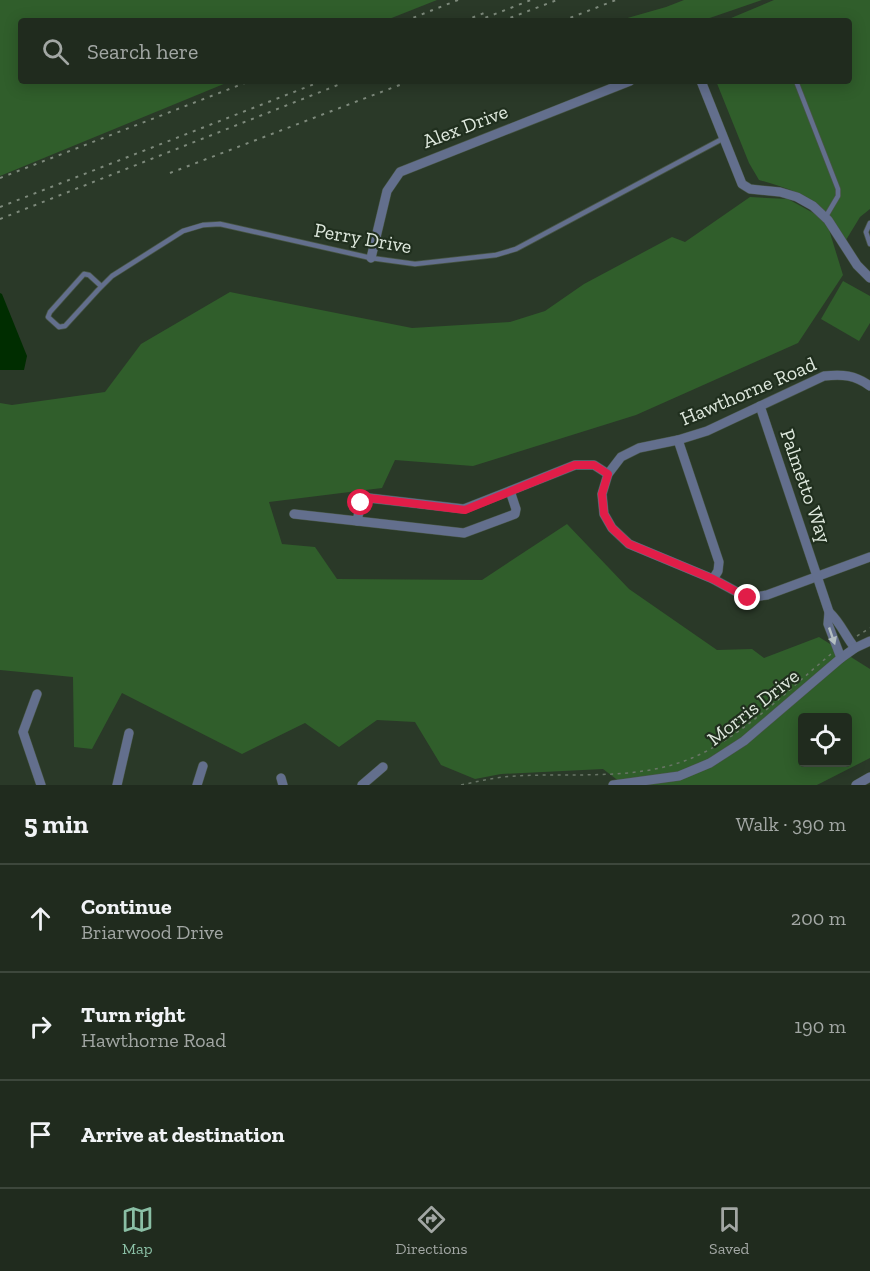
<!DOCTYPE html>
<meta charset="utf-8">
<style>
body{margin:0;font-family:"Zilla Slab",serif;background:#283327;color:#f1f3f6}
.controls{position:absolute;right:18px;bottom:18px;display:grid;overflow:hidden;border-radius:6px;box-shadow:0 3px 15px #0003}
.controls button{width:54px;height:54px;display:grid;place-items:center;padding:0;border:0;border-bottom:2px solid #3d473c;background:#202b1e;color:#f1f3f6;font:30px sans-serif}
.stop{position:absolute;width:18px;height:18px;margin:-14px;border:4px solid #e11d48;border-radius:50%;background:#fff}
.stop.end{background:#e11d48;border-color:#fff;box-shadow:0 2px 6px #0008}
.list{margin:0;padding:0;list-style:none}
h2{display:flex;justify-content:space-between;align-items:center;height:78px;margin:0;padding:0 24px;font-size:26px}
h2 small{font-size:20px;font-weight:400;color:#a2a7a4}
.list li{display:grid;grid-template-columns:39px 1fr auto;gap:18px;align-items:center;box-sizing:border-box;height:108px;padding:0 24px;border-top:2px solid #3d473c}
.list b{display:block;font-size:22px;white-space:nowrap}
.list p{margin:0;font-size:20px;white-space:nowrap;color:#a2a7a4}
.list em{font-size:20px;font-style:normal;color:#a2a7a4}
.icon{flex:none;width:33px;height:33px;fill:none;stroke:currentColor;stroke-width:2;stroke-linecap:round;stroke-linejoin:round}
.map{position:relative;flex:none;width:870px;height:785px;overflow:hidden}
.search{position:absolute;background:#202b1e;box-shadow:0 3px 15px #0003;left:18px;right:18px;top:18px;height:66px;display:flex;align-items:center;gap:15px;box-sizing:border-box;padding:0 21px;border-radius:6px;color:#a2a7a4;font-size:22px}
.sheet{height:402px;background:#202b1e}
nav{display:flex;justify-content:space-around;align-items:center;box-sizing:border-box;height:84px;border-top:2px solid #3d473c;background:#202b1e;font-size:16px;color:#a2a7a4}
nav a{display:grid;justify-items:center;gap:3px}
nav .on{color:#8abfa5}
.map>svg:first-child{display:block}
</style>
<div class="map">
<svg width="870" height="785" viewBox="0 0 870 785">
<rect width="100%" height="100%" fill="#2a3928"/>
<!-- green -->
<g fill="#305e2b" fill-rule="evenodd">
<path d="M0 0H437L384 21H21V81H231L0 176Z"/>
<path d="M684 0H762L701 21H617L666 7Z"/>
<path d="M774 0H870V209L860 217 846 240C820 199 804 193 759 180L749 163 716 81H849V21H724Z"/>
<path d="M750 197 788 199 826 220 843 275 798 343 636 415 473 466 395 460 382 488 269 502 282 544 315 547 337 579 482 580 567 524 629 589 717 650 752 649 764 658 819 637 870 669V758L817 785H624L603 769 501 774 475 779 441 765 415 722 377 720 339 747 305 723 242 754 122 693 92 749 74 747 73 677 0 670V403L12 405 105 392 141 344 230 292 412 328 510 322 545 311 584 284 672 237 685 242ZM802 718H848V762H802Z"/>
<path d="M843 281 870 296V323L859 341 821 319Z"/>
</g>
<!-- water -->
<path fill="#002d00" d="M0 293 2 294 27 356 24 370H0Z"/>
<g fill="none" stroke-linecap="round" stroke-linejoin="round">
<defs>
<g id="lane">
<path d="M796 81 838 189V196L825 218"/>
<path d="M870 223 866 232 870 244"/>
<path d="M101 286 89 275 84 274 50 312 48 317 59 327 65 326 98 290 112 276 183 231 203 225 220 224 371 258 415 264 496 255 516 249 724 138"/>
</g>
<g id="street">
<path d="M701 81 742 184 750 189 780 192 797 197 813 206 828 220 857 265 870 278"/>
<path d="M371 258 387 191 400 172 630 81"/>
<path d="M870 386C855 375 843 374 824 376L707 431 678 440 639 448 621 457 608 474 602 494 604 514 612 528 629 544 713 579 748 598 767 595 870 557"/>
<path d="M760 406 829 612 828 624 841 658"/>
<path d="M678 440 719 562 718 571 713 579"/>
<path d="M294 514 357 521 361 503 369 498 464 509 575 465H594L608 474"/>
<path d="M357 521 464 533 515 514 516 509 510 491"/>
<path d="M829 612C841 623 845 636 855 648"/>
<path d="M37 694 23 732 41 785"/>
<path d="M281 778 283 785"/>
<path d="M117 785 129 733"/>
<path d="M197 785 203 766"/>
<path d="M362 785 383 767"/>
<path d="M613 785 679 776 710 763 744 741 841 658 855 648 870 641"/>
<path d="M856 785 870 777"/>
</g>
</defs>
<!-- lane casing -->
<use href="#lane" stroke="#475545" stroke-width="6"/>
<!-- street casing -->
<use href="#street" stroke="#475545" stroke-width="10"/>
<!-- path -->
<g stroke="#687566" stroke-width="1.5" stroke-dasharray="3 4.5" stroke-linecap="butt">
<path d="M857 636 870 628"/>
<path d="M461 785C475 782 488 779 502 777 565 771 632 783 692 758 742 737 789 689 831 654"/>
</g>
<!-- lane -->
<use href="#lane" stroke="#636f8d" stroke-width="4.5"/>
<!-- street -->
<use href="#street" stroke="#636f8d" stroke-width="9"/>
<!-- rail -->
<g stroke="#7e8a7c" stroke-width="2" stroke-dasharray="3 6" stroke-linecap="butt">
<path d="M405 21 458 0"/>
<path d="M464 21 484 13"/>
<path d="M477 21 531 0"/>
<path d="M502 21 557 0"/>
<path d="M562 21 616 0"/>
<path d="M170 173 410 81"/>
<path d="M0 178 250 81"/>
<path d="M0 207 322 81"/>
<path d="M0 219 348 81"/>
</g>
</g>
<!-- one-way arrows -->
<defs><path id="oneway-solid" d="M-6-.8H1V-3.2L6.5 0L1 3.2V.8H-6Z" transform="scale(1.5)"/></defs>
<use fill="#b3bec1" href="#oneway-solid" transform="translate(832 636) rotate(71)"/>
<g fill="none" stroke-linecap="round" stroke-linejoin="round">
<!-- route -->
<path stroke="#e11d48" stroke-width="8" d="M361 503 369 498 465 510 575 465H594L608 474 602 494 604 514 612 528 629 544 713 579 748 598"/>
</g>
<g text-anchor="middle" stroke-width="4.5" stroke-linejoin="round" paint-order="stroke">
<!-- street labels -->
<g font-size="20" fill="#dee8dd" stroke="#202f1e">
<text transform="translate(465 126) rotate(-21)" y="7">Alex Drive</text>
<text transform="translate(363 238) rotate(10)" y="7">Perry Drive</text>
<text transform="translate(748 391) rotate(-23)" y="7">Hawthorne Road</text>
<text transform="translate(806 486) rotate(71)" y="7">Palmetto Way</text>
<text transform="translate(753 707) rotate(-38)" y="7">Morris Drive</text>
</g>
</g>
</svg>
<div class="controls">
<button><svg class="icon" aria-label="locate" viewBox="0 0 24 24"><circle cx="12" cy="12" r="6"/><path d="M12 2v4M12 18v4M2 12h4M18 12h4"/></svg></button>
</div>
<div class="stop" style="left:361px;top:503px"></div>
<div class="stop end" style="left:748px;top:598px"></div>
<div class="search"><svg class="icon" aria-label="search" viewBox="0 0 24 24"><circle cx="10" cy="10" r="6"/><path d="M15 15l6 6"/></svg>Search here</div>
</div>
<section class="sheet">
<h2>5 min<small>Walk · 390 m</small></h2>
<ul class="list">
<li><svg class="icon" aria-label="ahead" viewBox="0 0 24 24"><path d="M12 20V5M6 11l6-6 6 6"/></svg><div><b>Continue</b><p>Briarwood Drive</p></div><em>200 m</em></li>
<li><svg class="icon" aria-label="right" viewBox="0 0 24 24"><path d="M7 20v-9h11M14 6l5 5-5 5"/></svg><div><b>Turn right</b><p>Hawthorne Road</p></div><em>190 m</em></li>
<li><svg class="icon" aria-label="arrive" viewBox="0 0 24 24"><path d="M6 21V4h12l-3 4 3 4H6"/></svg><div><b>Arrive at destination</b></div></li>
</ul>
</section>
<nav>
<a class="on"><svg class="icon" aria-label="map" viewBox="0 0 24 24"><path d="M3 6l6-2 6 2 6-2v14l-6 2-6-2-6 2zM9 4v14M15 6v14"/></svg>Map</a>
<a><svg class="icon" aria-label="directions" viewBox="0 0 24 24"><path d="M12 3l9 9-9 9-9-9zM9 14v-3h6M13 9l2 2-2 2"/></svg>Directions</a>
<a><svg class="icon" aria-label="saved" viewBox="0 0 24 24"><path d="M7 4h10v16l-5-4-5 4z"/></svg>Saved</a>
</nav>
